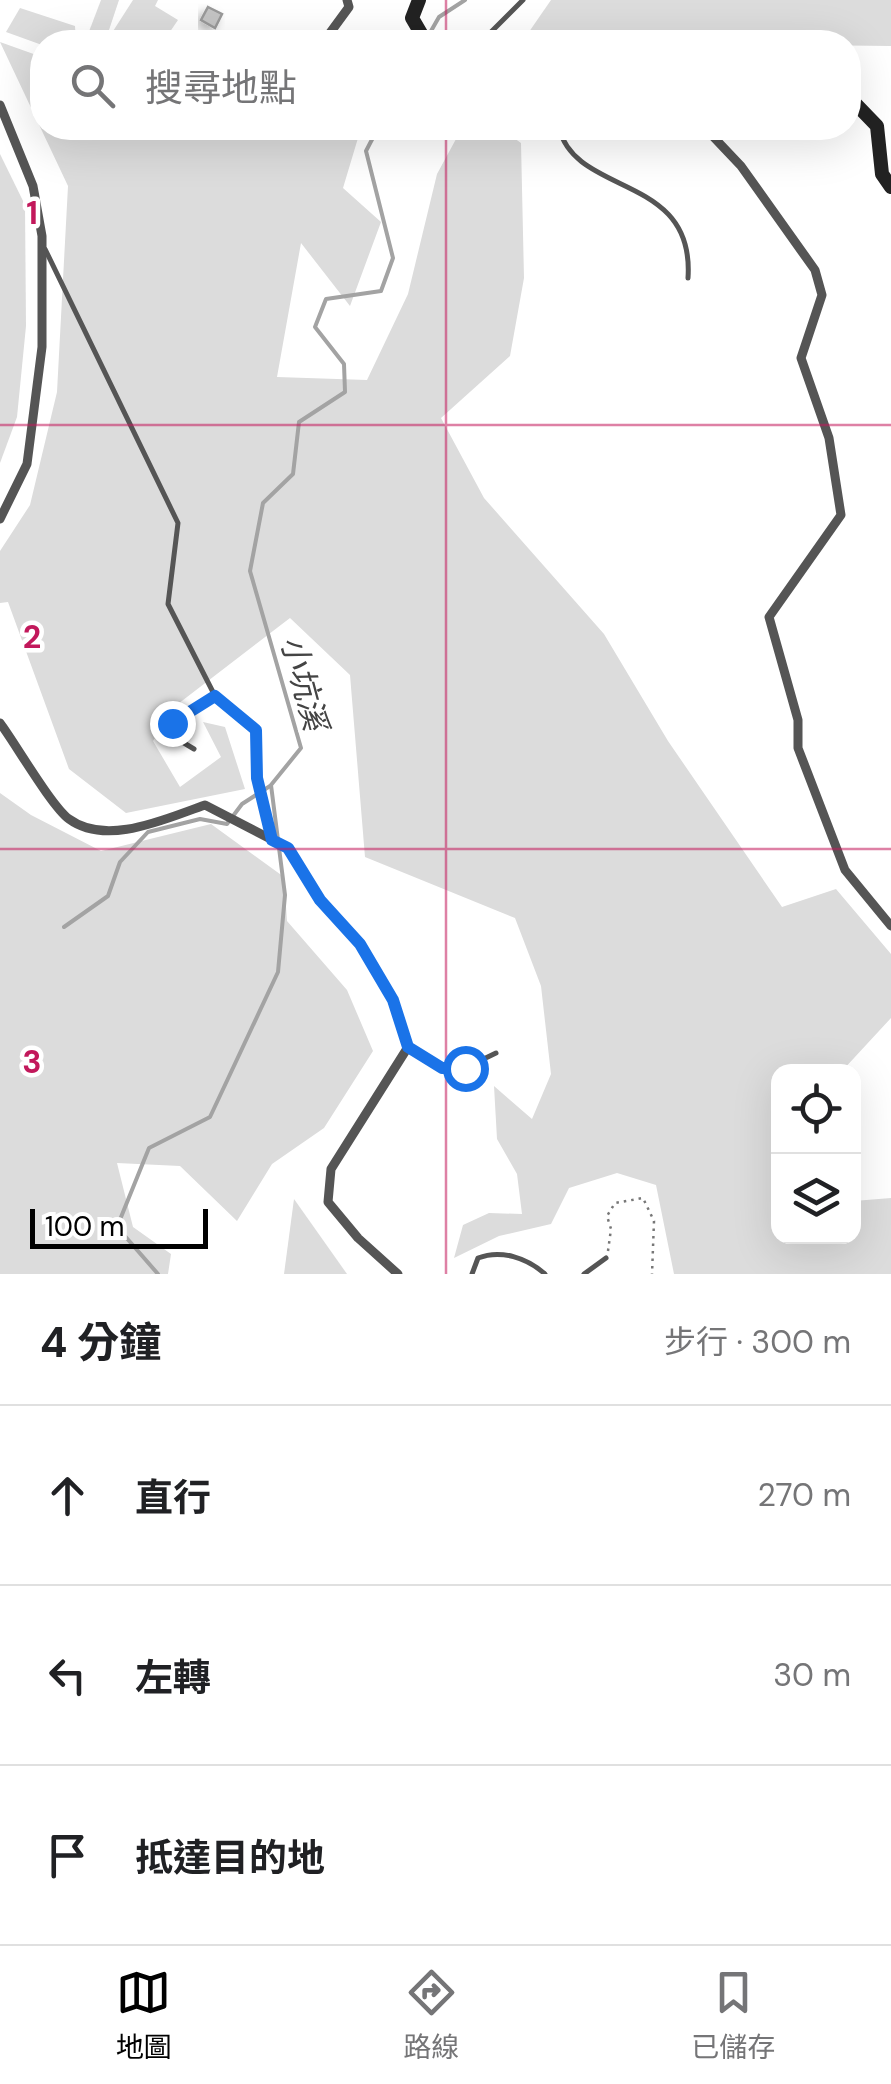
<!DOCTYPE html>
<html lang="zh-TW">
<meta charset="utf-8">
<style>
body{margin:0;font-family:"DM Sans","Noto Sans TC",sans-serif;background:#f6f6f6;color:#202124}
.controls{position:absolute;right:30px;bottom:30px;display:grid;overflow:hidden;border-radius:20px;box-shadow:0 10px 40px #0002}
.controls button{width:90px;height:90px;display:grid;place-items:center;padding:0;border:0;border-bottom:2px solid #e0e0e0;background:#fff;color:#202124;font:50px sans-serif}
.scale{position:absolute;left:30px;bottom:25px;width:178px;box-sizing:border-box;padding-left:10px;border:5px solid #000;border-top:0;font-size:28px;line-height:35px;white-space:nowrap;color:#000;-webkit-text-stroke:8px #fff;paint-order:stroke}
.stop{position:absolute;width:30px;height:30px;margin:-22px;border:8px solid #1a73e8;border-radius:50%;background:#fff}
.stop.end{background:#1a73e8;border-color:#fff;box-shadow:0 2px 10px #0008}
.list{margin:0;padding:0;list-style:none}
h2{display:flex;justify-content:space-between;align-items:center;height:130px;margin:0;padding:0 40px;font-size:42px}
h2 small{font-size:32px;font-weight:400;color:#757577}
.list li{display:grid;grid-template-columns:65px 1fr auto;gap:30px;align-items:center;box-sizing:border-box;height:180px;padding:0 40px;border-top:2px solid #e0e0e0}
.list b{display:block;font-size:38px;white-space:nowrap}
.list em{font-size:32px;font-style:normal;color:#757577}
.icon{flex:none;width:55px;height:55px;fill:none;stroke:currentColor;stroke-width:2;stroke-linecap:round;stroke-linejoin:round}
.map{position:relative;flex:none;width:891px;height:1274px;overflow:hidden}
.search{position:absolute;background:#fff;box-shadow:0 10px 40px #0002;left:30px;right:30px;top:30px;height:110px;display:flex;align-items:center;gap:25px;box-sizing:border-box;padding:0 35px;border-radius:40px;color:#757577;font-size:38px}
.sheet{height:670px;background:#fff}
nav{display:flex;justify-content:space-around;align-items:center;box-sizing:border-box;height:140px;border-top:2px solid #e0e0e0;background:#fff;font-size:28px;color:#757577}
nav a{display:grid;justify-items:center;gap:5px}
nav .on{color:#000}
.map>svg:first-child{display:block}
</style>
<div class="map">
<svg width="891" height="1274" viewBox="0 0 891 1274">
<defs>
<filter id="shadow"><feDropShadow dx="-4.5" dy="4.5" stdDeviation="5" flood-color="#0004"/></filter>
</defs>
<rect width="100%" height="100%" fill="#fff"/>
<!-- green -->
<g fill="#dcdcdc">
<path d="M101 0H119L105 42H85Z"/>
<path d="M133 0H158L155 6 178 20 163 42H133L138 32 131 42 108 39Z"/>
<path d="M551 0H891V46L522 42Z"/>
<path d="M20 8 75 26 76 42 42 45 6 32Z"/>
<path d="M0 42 42 57V128H361L343 188 381 222 350 306 301 243 277 377 367 380 408 294 437 174 462 128H500L521 143 524 278 510 356 441 418 484 498 604 634 668 741 782 907 836 889 891 954V1018L842 1071 778 1072V1236H854V1201L891 1198V1274H674L656 1185 617 1173 569 1188 551 1224 499 1236 454 1258 463 1225 489 1213 522 1214 517 1174 497 1139 494 1086 532 1119 551 1074 541 986 515 918 365 857 350 675 290 618 174 707 153 741 180 787 221 757 203 722 225 727 245 789 126 813 69 769 8 602 0 603V551L30 505 57 392 68 186Z"/>
<path d="M0 154 25 205 26 326 17 417 0 463Z"/>
<path d="M0 793 31 815 101 851 211 824 284 877 287 921 347 990 373 1051 324 1128 272 1164 237 1221 180 1166 117 1163 133 1227 171 1254 168 1274H0Z"/>
<path d="M294 1199 347 1274H284Z"/>
</g>
<g fill="none" stroke-linecap="round" stroke-linejoin="round">
<!-- stream -->
<g stroke="#a3a3a3" stroke-width="4">
<path d="M427 38 439 17 465 0"/>
<path d="M64 927 108 896 120 862 148 832 200 819 227 824 242 804 270 786"/>
<path d="M158 1274 117 1227 149 1148 210 1117 278 972 285 895 271 785 301 748 250 571 263 503 293 474 299 422 345 392 344 364 315 327 326 299 381 291 393 258 366 151 378 128"/>
</g>
</g>
<!-- building -->
<path fill="#c4c4c4" stroke="#999" stroke-width="2.5" filter="url(#shadow)" d="M208 7 222 14 215 28 201 20Z"/>
<g fill="none" stroke-linecap="round" stroke-linejoin="round">
<!-- path -->
<path stroke="#777" stroke-width="2.5" stroke-dasharray="2.5 5" stroke-linecap="butt" d="M608 1251 611 1229 607 1216 615 1203 643 1198 654 1221 652 1274"/>
<!-- lane -->
<g stroke="#555" stroke-width="5">
<path d="M481 42 523 0"/>
<path d="M559 128C576 197 695 173 688 278"/>
<path d="M45 249 178 523 168 604 215 696 256 731 257 778 271 839"/>
<path d="M194 749 169 734 172 723 215 696"/>
<path d="M408 1047C447 1071 454 1074 496 1053"/>
<path d="M472 1274 478 1258C501 1249 527 1258 545 1274"/>
<path d="M584 1274 606 1258"/>
</g>
<!-- street -->
<g stroke="#555" stroke-width="9">
<path d="M327 37 349 7 347 0"/>
<path d="M0 105 33 186 42 236V347L27 464 0 519"/>
<path d="M705 128 741 166 815 270 822 295 801 358 829 438 841 515 769 617 798 720V748L845 870 891 926"/>
<path d="M0 723C15 743 52 807 69 819 107 847 167 818 205 805L288 848 320 900 360 944 393 1000 408 1047 331 1169 328 1202 358 1238 398 1274"/>
</g>
<!-- secondary -->
<g stroke="#222" stroke-width="14">
<path d="M419 0 412 18 426 42"/>
<path d="M848 96 877 126 882 174 891 187"/>
</g>
</g>
<g fill="none" stroke-linecap="round" stroke-linejoin="round">
<!-- route -->
<path stroke="#1a73e8" stroke-width="12" d="M172 723 215 696 256 730 257 778 272 840 288 848 320 900 360 944 393 1000 408 1047 442 1068H465"/>
</g>
<!-- grid -->
<path fill="none" stroke="#c2185b" stroke-width="2.5" stroke-opacity="0.55" d="M446 0V42M446 128V1274M0 425H891M0 849H891"/>
<g text-anchor="middle" stroke-width="9" stroke-linejoin="round" paint-order="stroke">
<!-- water labels -->
<g font-size="32" font-style="italic" fill="#444" stroke="#fff">
<text transform="translate(304 683) rotate(75)" y="11">小坑溪</text>
</g>
</g>
<g font-size="32" text-anchor="middle" font-weight="bold" fill="#c2185b" stroke="#fff" stroke-width="9" stroke-linejoin="round" paint-order="stroke">
<text x="32" y="224">1</text>
<text x="32" y="648">2</text>
<text x="32" y="1073">3</text>
</g>
</svg>
<div class="controls">
<button><svg class="icon" aria-label="locate" viewBox="0 0 24 24"><circle cx="12" cy="12" r="6"/><path d="M12 2v4M12 18v4M2 12h4M18 12h4"/></svg></button>
<button><svg class="icon" aria-label="layers" viewBox="0 0 24 24"><path d="M12 4l9 5-9 5-9-5zM3 14l9 5 9-5"/></svg></button>
</div>
<div class="scale">100 m</div>
<div class="stop" style="left:465px;top:1068px"></div>
<div class="stop end" style="left:172px;top:723px"></div>
<div class="search"><svg class="icon" aria-label="search" viewBox="0 0 24 24"><circle cx="10" cy="10" r="6"/><path d="M15 15l6 6"/></svg>搜尋地點</div>
</div>
<section class="sheet">
<h2>4 分鐘<small>步行 · 300 m</small></h2>
<ul class="list">
<li><svg class="icon" aria-label="ahead" viewBox="0 0 24 24"><path d="M12 20V5M6 11l6-6 6 6"/></svg><div><b>直行</b></div><em>270 m</em></li>
<li><svg class="icon" aria-label="left" viewBox="0 0 24 24"><path d="M17 20v-9H6M10 6l-5 5 5 5"/></svg><div><b>左轉</b></div><em>30 m</em></li>
<li><svg class="icon" aria-label="arrive" viewBox="0 0 24 24"><path d="M6 21V4h12l-3 4 3 4H6"/></svg><div><b>抵達目的地</b></div></li>
</ul>
</section>
<nav>
<a class="on"><svg class="icon" aria-label="map" viewBox="0 0 24 24"><path d="M3 6l6-2 6 2 6-2v14l-6 2-6-2-6 2zM9 4v14M15 6v14"/></svg>地圖</a>
<a><svg class="icon" aria-label="directions" viewBox="0 0 24 24"><path d="M12 3l9 9-9 9-9-9zM9 14v-3h6M13 9l2 2-2 2"/></svg>路線</a>
<a><svg class="icon" aria-label="saved" viewBox="0 0 24 24"><path d="M7 4h10v16l-5-4-5 4z"/></svg>已儲存</a>
</nav>
